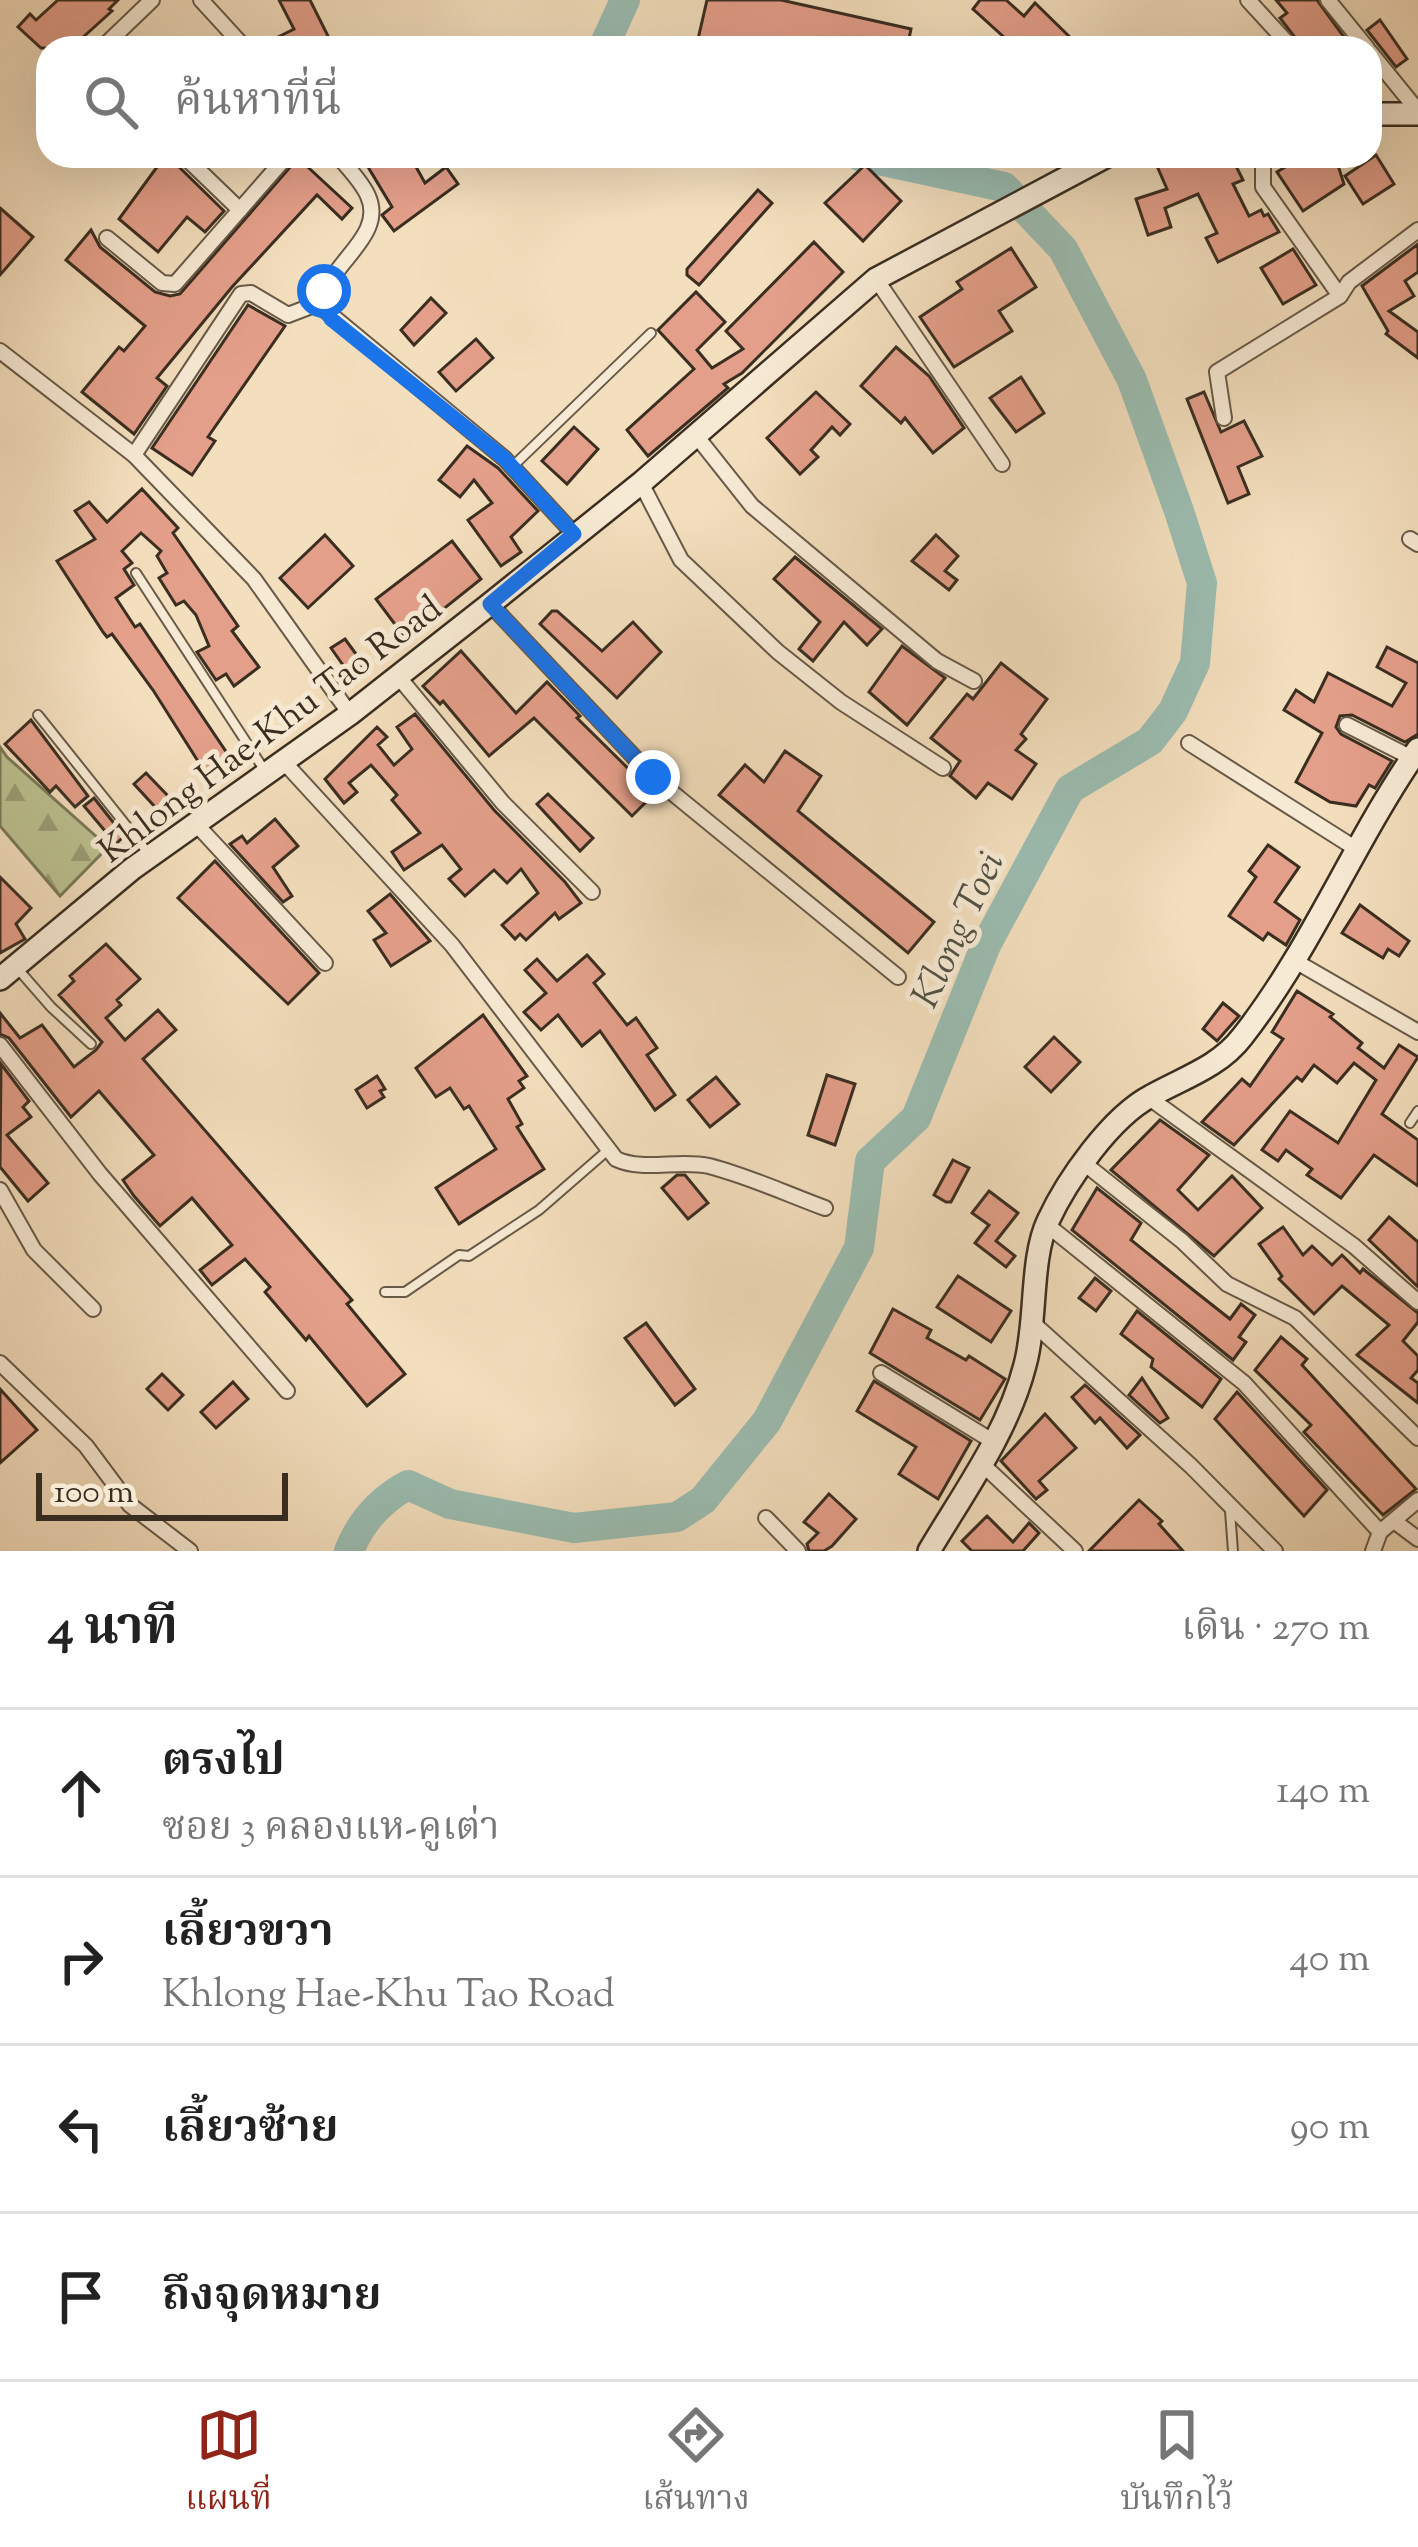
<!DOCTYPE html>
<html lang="th">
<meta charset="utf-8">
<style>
body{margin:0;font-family:"Sorts Mill Goudy","Noto Serif Thai",serif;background:#f2f2f2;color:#222}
.scale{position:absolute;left:36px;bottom:30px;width:252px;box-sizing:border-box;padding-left:12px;border:6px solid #3a2e21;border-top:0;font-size:33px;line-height:42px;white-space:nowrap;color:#3a2e21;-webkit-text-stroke:9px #f7ead4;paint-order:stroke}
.stop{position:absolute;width:36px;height:36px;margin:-27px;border:9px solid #1a73e8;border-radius:50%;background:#fff}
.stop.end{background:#1a73e8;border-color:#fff;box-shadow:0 3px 12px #0008}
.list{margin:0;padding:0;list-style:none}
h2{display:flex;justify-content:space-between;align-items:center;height:156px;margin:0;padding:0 48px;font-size:51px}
h2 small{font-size:39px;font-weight:400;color:#767676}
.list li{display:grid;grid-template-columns:78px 1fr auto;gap:36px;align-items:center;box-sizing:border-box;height:168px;padding:0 48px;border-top:3px solid #e0e0e0}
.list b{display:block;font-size:45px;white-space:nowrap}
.list p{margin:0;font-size:39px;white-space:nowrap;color:#767676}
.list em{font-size:39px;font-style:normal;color:#767676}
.icon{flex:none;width:66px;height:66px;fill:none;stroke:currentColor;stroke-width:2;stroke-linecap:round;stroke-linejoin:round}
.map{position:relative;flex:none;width:1418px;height:1551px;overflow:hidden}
.search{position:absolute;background:#fff;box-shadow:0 12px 48px #0002;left:36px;right:36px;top:36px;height:132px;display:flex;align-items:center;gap:30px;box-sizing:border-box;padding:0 42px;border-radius:36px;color:#767676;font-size:45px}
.sheet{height:828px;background:#fff}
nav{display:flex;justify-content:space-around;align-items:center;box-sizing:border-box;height:168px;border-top:3px solid #e0e0e0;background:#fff;font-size:33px;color:#767676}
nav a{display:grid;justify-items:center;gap:6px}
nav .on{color:#8f2418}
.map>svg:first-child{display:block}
</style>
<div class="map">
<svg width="1418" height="1551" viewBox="0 0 1418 1551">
<defs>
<pattern id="forest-firs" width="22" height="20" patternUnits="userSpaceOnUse" patternTransform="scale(3)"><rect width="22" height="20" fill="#bcc190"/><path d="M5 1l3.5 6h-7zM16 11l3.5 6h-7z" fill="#9a9d75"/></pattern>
</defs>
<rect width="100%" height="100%" fill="#f3debd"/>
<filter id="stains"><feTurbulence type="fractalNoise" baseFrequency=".00167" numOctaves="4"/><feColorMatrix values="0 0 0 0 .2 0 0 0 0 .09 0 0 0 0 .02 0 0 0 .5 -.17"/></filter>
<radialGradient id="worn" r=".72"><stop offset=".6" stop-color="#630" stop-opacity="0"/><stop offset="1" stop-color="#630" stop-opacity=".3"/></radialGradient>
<!-- forest -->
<path fill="url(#forest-firs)" stroke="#7b7858" stroke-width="3" d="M0 747 7 757 108 847 60 896 0 826Z"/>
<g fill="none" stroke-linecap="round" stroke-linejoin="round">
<!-- river -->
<g stroke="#9bbcb0" stroke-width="30">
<path d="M603 48 625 0"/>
<path d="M349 1551C361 1521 380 1500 408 1485L450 1504 574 1528 677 1517 703 1500 767 1421 859 1248 870 1161 916 1118 986 945 1070 789 1150 741 1173 711 1195 663 1202 583 1179 511 1132 380 1063 249 1004 187 860 156"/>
</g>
</g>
<!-- building -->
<g fill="#e49f8a" stroke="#3a2e21" stroke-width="3">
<path d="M58 0H118L109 9 112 11 71 48H41L18 27 30 14 36 20Z"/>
<path d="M279 0H310L334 48H256L294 29Z"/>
<path d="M707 0H781L911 29 907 48H696Z"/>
<path d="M980 0H1006L1024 16 1035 3 1081 48H1016L973 9Z"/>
<path d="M1276 0H1317L1352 48H1303L1280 18 1287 13Z"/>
<path d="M1380 20 1407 59 1396 67 1367 30Z"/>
<path d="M1376 155 1394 184 1363 204 1345 176Z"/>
<path d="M165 156H173L176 164 224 211 205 232 187 217 158 252 119 219Z"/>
<path d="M375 156H410L425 183 446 167 458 184 394 231 382 215 392 207 365 162Z"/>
<path d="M1181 156H1231L1243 180 1233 184 1249 216 1261 210 1264 216 1268 214 1279 232 1218 262 1206 238 1217 233 1198 194 1165 208 1171 227 1148 235 1136 199 1167 189 1157 166Z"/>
<path d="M1303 156H1335L1344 184 1303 211 1277 172Z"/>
<path d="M298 158 352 208 342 219 317 195 232 287 157 378 167 386 134 434 82 392 119 347 124 351 145 326 66 260 91 230 100 247 155 292 170 296 180 294Z"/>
<path d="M865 165 901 201 863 241 825 203Z"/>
<path d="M758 190 772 203 699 285 687 275V269Z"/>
<path d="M0 208 33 237 0 275Z"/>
<path d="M814 242 843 272 742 373 724 384 728 388 648 456 627 430 694 369 658 330 696 292 725 322 697 350 712 368 743 349 726 331Z"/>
<path d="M1418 244V272L1405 281 1414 296 1389 311 1418 332V358L1386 334 1388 331 1362 286Z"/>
<path d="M1011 248 1036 287 999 311 1012 331 954 367 920 317 962 289 957 282Z"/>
<path d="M1293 249 1316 285 1283 304 1261 268Z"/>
<path d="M431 298 446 313 414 345 401 330Z"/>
<path d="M248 305 285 326 208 437 215 441 192 475 152 448Z"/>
<path d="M476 339 493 358 456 391 439 372Z"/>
<path d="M896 347 929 376 964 428 933 453 905 418 901 423 861 386Z"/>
<path d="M1021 377 1044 413 1016 432 990 398Z"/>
<path d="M816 392 850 424 840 435 832 427 811 450 818 457 800 474 767 438Z"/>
<path d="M1204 392 1221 432 1244 421 1262 456 1238 467 1249 494 1228 503 1187 399Z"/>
<path d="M574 427 598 449 567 484 542 461Z"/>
<path d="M467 446 498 468 538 511 511 537 521 552 501 566 468 520 492 503 474 480 460 497 439 480Z"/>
<path d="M142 489 178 528 173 533 238 626 232 631 259 667 234 686 226 674 216 680 197 652 209 646 196 615 184 601 176 605 159 578 167 573 157 556 161 551 141 533 122 551 132 563 124 569 134 585 116 598 135 627 140 624 231 759 208 777 153 690 112 634 107 637 103 632 57 561 95 539 75 511 89 502 107 522Z"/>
<path d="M325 535 353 566 308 608 280 578Z"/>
<path d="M936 535 958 556 945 571 957 580 949 590 912 561Z"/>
<path d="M452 541 481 579 441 611 436 605 403 635 376 599Z"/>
<path d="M795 557 882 629 867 645 844 622 813 661 799 649 820 622 774 579Z"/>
<path d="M552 611H557L602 651 633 622 661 652 617 698 540 624Z"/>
<path d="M345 639 364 665 350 675 331 648Z"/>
<path d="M902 646 945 678 907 725 869 692Z"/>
<path d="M1387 647 1418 663V734L1405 742 1352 715 1340 716 1336 727 1341 734 1392 761 1375 788 1369 785 1356 806 1330 802 1296 782 1322 733 1284 710 1296 690 1314 702 1328 673 1392 706 1406 683 1377 667Z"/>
<path d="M461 651 516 713 547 682 580 716 577 718 654 794 632 816 534 718 489 756 443 701 440 704 423 686Z"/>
<path d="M1001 663 1047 699 1021 734 1026 739 1016 750 1036 764 1012 799 988 783 976 798 950 776 960 761 931 738 967 694 973 699Z"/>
<path d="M415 714 494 810 565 882 581 903 559 919 555 913 526 940 520 934 515 939 502 925 538 893 521 869 507 883 494 870 465 896 449 879 461 869 442 845 404 870 392 852 420 833 392 800 397 795 371 765 349 783 357 792 344 803 325 779 377 727 387 737 378 745 394 765 412 749 397 727Z"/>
<path d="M31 720 88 796 75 807 56 786 50 792 5 744Z"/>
<path d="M785 751 821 776 798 811 934 922 908 953 719 795 745 765 764 782Z"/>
<path d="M146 773 169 797 157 809 134 784Z"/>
<path d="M548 794 593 838 580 851 537 804Z"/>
<path d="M94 798 124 836 116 844 84 806Z"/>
<path d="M275 819 298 846 273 867 292 896 283 902 230 844 242 836 247 843Z"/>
<path d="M1268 845 1299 867 1275 902 1300 920 1286 945 1268 933 1263 940 1229 916 1256 877 1249 871Z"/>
<path d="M215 861 319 973 288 1004 178 898Z"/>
<path d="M0 877 31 908 16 924 25 939 0 953Z"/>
<path d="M390 894 430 941 391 966 374 940 386 933 368 911Z"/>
<path d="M1360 905 1409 941 1399 956 1388 949 1383 958 1342 933Z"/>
<path d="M106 944 140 979 117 1000 121 1005 106 1018 125 1040 158 1010 176 1030 143 1059 352 1300 347 1304 405 1374 367 1406 309 1336 306 1340 265 1292 270 1287 245 1259 212 1285 200 1270 232 1245 192 1198 160 1226 134 1196 123 1180 154 1155 99 1091 71 1117 9 1038 0 1034V1013L20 1038 42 1025 74 1067 96 1050 102 1042 59 995 74 981 70 976Z"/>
<path d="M587 955 604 974 594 983 627 1025 636 1018 657 1048 647 1055 675 1095 655 1110 600 1031 582 1046 558 1015 541 1030 524 1012 546 993 525 970 537 959 557 981Z"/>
<path d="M1297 991 1333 1014 1330 1017 1362 1043 1358 1048 1384 1068 1399 1045 1418 1057 1382 1114 1418 1140V1186L1374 1155 1341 1198 1307 1175 1312 1169 1286 1150 1278 1161 1262 1150 1290 1111 1338 1143 1376 1080 1354 1063 1337 1083 1314 1065 1302 1081 1297 1077 1234 1145 1202 1122 1242 1079 1250 1086 1283 1039 1272 1032Z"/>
<path d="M1223 1003 1239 1016 1217 1041 1203 1029Z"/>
<path d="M483 1015 527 1076 519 1081 524 1088 508 1099 522 1124 517 1127 544 1169 459 1224 436 1188 496 1149 469 1106 464 1109 450 1088 436 1097 416 1068Z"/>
<path d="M1054 1037 1080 1062 1051 1092 1025 1067Z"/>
<path d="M1 1064 29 1101 23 1107 31 1117 7 1135 48 1183 28 1201 0 1167Z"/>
<path d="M827 1075 855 1084 835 1145 808 1135Z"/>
<path d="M377 1076 385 1089 380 1091 384 1097 367 1108 356 1090Z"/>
<path d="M716 1077 739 1104 710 1127 688 1100Z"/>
<path d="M1160 1120 1209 1155 1178 1190 1198 1210 1232 1176 1262 1208 1214 1256 1111 1170Z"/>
<path d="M953 1160 969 1168 951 1202H946L934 1195Z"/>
<path d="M677 1175H685L708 1203 688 1219 662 1188Z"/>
<path d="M1097 1188 1141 1223 1131 1240 1197 1293 1230 1319 1241 1304 1255 1315 1239 1337 1246 1342 1233 1360 1072 1230Z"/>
<path d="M989 1191 1018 1213 996 1241 1015 1256 1006 1267 975 1243 989 1225 972 1213Z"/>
<path d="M1389 1217 1418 1242V1287L1369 1240Z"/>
<path d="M1283 1227 1303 1255 1312 1246 1332 1265 1342 1255 1360 1273 1363 1269 1418 1313V1322L1403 1341 1418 1356V1370L1411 1378 1418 1383V1403L1357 1355 1389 1325 1342 1286 1314 1314 1279 1279 1282 1276 1259 1244Z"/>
<path d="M958 1276 1011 1311 991 1342 937 1307Z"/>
<path d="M1095 1278 1111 1291 1096 1311 1079 1298Z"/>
<path d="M893 1309 931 1330 927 1338 966 1360 969 1356 1005 1379 980 1420 870 1353Z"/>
<path d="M1137 1311 1221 1379 1202 1407 1151 1367 1153 1359 1121 1334Z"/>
<path d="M646 1323 695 1389 675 1405 625 1338Z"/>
<path d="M1281 1337 1307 1359 1302 1365 1416 1489 1383 1515 1304 1432 1311 1425 1255 1370Z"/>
<path d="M162 1374 183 1395 168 1410 147 1389Z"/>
<path d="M1142 1378 1168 1418 1160 1423 1129 1395Z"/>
<path d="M874 1381 971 1441 938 1499 899 1474 916 1447 857 1411Z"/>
<path d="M233 1382 248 1399 216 1428 201 1412Z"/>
<path d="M1085 1385 1140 1435 1127 1448 1100 1418 1095 1423 1072 1397Z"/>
<path d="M0 1389 37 1430 0 1463Z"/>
<path d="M1237 1392 1327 1490 1304 1516 1215 1419Z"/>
<path d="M1045 1414 1076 1448 1039 1481 1047 1490 1036 1499 1001 1461Z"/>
<path d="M829 1494 856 1519 832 1546 824 1551H809L807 1544 818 1533 804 1522Z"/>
<path d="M1139 1500 1162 1521 1159 1524 1183 1551H1089Z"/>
<path d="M987 1516 1013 1542 1029 1523 1039 1533 1023 1551H972L962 1541Z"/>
</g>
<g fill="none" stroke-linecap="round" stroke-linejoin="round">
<defs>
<g id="lane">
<path d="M513 466 651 333"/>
<path d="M136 573 265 771"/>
<path d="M38 715 149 854"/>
<path d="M17 968 51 1007 91 1044"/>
<path d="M1410 1123 1418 1111"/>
<path d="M385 1292H405L459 1255 469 1256 539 1210 608 1150"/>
<path d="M1230 1511 1233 1551"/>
</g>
<g id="street">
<path d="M201 0 245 48"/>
<path d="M1248 0 1292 48"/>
<path d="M1328 0 1367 48"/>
<path d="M102 48 152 0"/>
<path d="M1370 52 1418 111"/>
<path d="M184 156 240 210"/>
<path d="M338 156C348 168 362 182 368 196 388 241 315 269 325 310L505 459 574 534"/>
<path d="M107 238 162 283 175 284 287 156"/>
<path d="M876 279 1002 464"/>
<path d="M1340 296 1349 282 1418 230"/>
<path d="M0 351 134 455 254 579 350 714"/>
<path d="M1224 418 1217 372 1340 296 1263 187V156"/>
<path d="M694 433 752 506 937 661 974 681"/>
<path d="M134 455 241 294 251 293 288 315 322 302"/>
<path d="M641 483 681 560 778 652 841 702 943 768"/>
<path d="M1410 539 1418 544"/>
<path d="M490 604 653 777 898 977"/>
<path d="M397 675 503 803 592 892"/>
<path d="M1347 725 1418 761"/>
<path d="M1189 743 1358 850"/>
<path d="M283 761 452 945 616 1159C644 1172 678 1159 709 1166 748 1176 787 1194 825 1208"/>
<path d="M196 824 325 963"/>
<path d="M1295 961 1418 1032"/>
<path d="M0 1045 100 1174 287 1391"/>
<path d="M1148 1097 1354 1246 1418 1302"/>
<path d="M1085 1164 1182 1241 1227 1284 1295 1318 1418 1438"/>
<path d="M0 1190 34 1250 93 1309"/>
<path d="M1046 1224 1244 1383 1380 1532"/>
<path d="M1034 1324 1191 1466 1275 1551"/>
<path d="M0 1363 86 1446 130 1505 190 1551"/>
<path d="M881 1373 994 1442"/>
<path d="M982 1464 1075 1551"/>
<path d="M766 1518 798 1551"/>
<path d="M1394 1521 1418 1539"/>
<path d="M1373 1551 1380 1532 1418 1500"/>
</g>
<g id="secondary">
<path d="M1370 114H1418"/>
<path d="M0 979 132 869 350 714 490 604 641 483 876 279 1107 156"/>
<path d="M929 1551C964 1492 1008 1432 1025 1365 1037 1322 1030 1259 1048 1221 1067 1180 1111 1117 1151 1096 1183 1078 1219 1067 1242 1037 1312 948 1354 841 1418 749"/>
</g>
</defs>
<!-- lane casing -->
<use href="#lane" stroke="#685a48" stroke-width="12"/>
<!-- street casing -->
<use href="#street" stroke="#685a48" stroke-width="18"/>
<!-- secondary casing -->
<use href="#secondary" stroke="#3a2e21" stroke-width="26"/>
<!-- lane -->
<use href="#lane" stroke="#f7ead4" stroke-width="8"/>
<!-- street -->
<use href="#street" stroke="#f7ead4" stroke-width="14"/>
<!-- secondary -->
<use href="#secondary" stroke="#f7ead4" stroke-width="21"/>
</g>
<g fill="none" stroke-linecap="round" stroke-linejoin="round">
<!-- route -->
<path stroke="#1a73e8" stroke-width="15" d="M324 291 322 302 331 319 505 459 574 534 490 604 653 777"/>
</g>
<g text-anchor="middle" stroke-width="10" stroke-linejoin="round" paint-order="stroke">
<!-- street labels -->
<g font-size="36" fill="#3a2e21" stroke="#f7ead4">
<text transform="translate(269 728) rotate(-37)" y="13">Khlong Hae-Khu Tao Road</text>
</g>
<!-- water labels -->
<g font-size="39" font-style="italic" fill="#525245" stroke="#f7ead4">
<text transform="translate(956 929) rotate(-65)" y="14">Klong Toei</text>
</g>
</g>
<rect width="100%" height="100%" filter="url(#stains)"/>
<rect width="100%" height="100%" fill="url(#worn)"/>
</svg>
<div class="scale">100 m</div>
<div class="stop" style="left:324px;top:291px"></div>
<div class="stop end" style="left:653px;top:777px"></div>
<div class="search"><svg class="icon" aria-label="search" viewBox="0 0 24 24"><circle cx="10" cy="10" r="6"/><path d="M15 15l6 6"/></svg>ค้นหาที่นี่</div>
</div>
<section class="sheet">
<h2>4 นาที<small>เดิน · 270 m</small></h2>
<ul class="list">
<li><svg class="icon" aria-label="ahead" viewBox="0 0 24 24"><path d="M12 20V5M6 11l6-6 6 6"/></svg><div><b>ตรงไป</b><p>ซอย 3 คลองแห-คูเต่า</p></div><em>140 m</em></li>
<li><svg class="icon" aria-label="right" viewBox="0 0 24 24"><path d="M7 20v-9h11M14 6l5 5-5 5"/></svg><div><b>เลี้ยวขวา</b><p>Khlong Hae-Khu Tao Road</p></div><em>40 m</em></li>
<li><svg class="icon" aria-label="left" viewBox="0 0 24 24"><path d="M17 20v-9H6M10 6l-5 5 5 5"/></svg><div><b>เลี้ยวซ้าย</b></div><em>90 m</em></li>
<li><svg class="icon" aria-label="arrive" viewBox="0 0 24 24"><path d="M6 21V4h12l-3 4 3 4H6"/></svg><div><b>ถึงจุดหมาย</b></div></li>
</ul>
</section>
<nav>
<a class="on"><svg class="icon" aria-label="map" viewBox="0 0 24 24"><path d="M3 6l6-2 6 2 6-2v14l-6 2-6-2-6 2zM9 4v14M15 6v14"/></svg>แผนที่</a>
<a><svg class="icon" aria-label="directions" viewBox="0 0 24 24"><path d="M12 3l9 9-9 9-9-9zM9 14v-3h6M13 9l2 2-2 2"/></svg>เส้นทาง</a>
<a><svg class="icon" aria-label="saved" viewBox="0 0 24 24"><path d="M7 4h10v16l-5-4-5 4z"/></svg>บันทึกไว้</a>
</nav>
